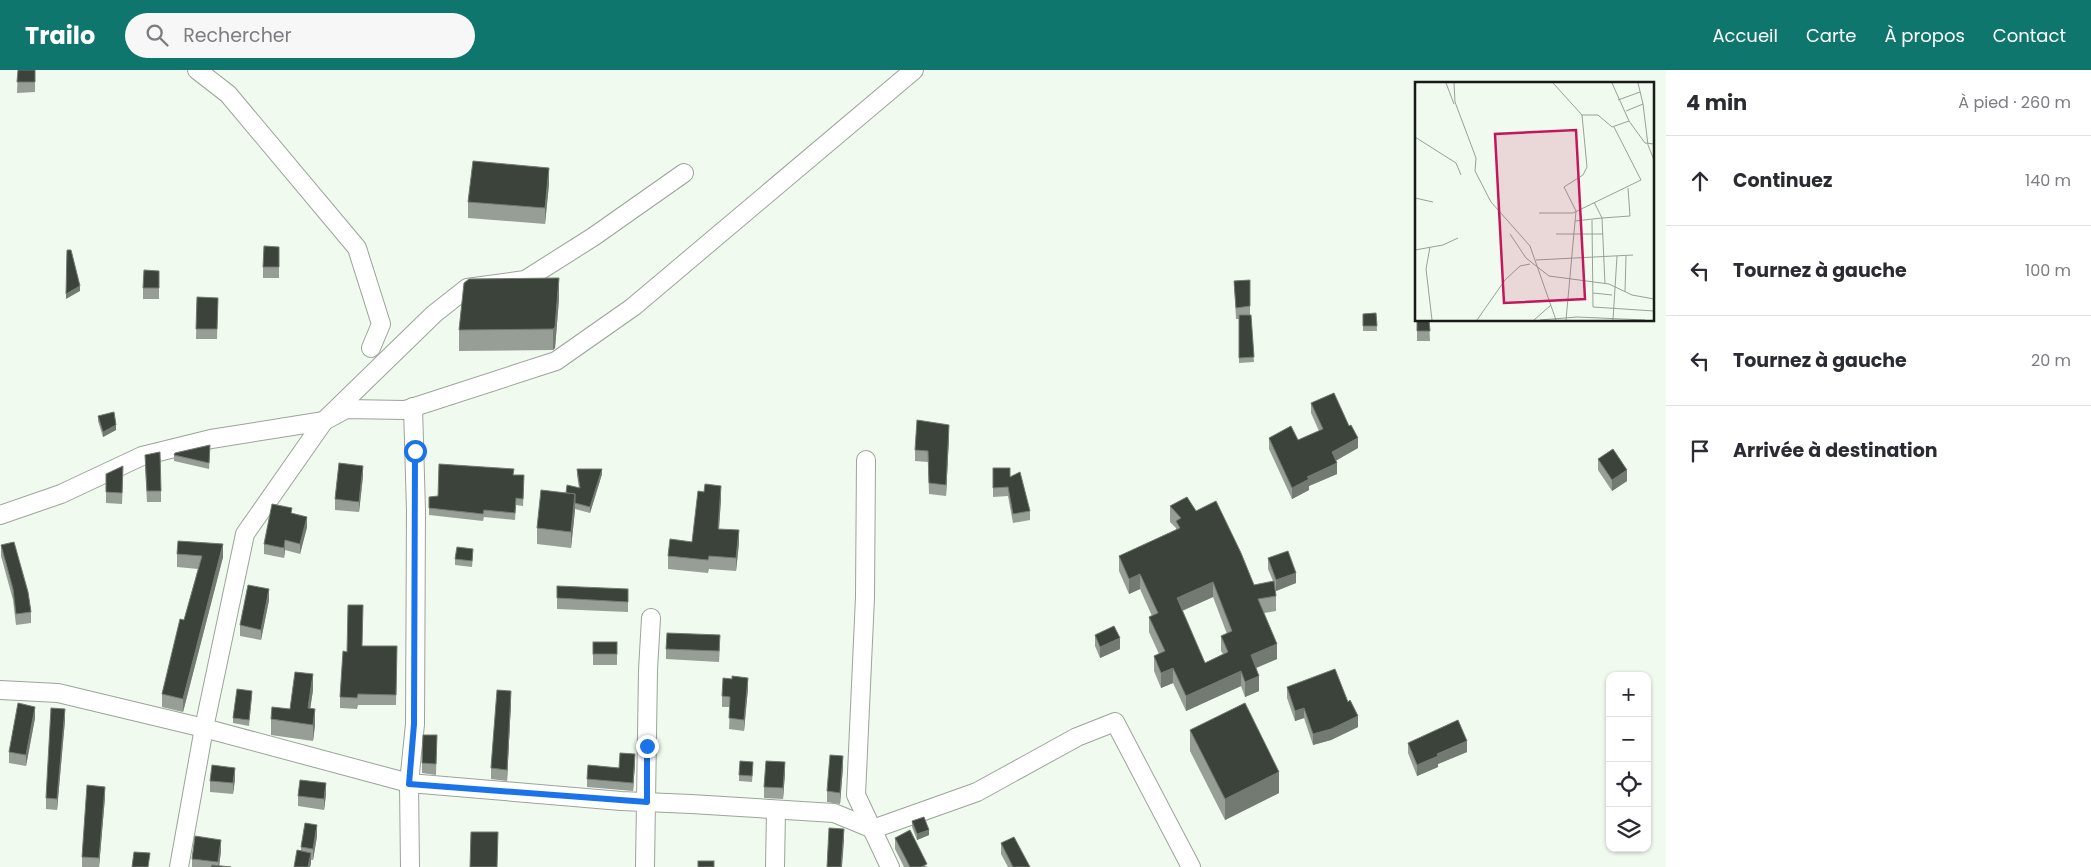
<!DOCTYPE html>
<html lang="fr">
<meta charset="utf-8">
<style>
body{margin:0;font-family:Poppins,sans-serif;background:#f7f7f7;color:#2b2b33}
.controls{position:absolute;right:15px;bottom:15px;display:grid;overflow:hidden;border-radius:10px;box-shadow:0 1px 4px #0004}
.controls button{width:45px;height:45px;display:grid;place-items:center;padding:0;border:0;border-bottom:1px solid #e1e1e2;background:#fff;color:#2b2b33;font:25px sans-serif}
.stop{position:absolute;width:15px;height:15px;margin:-11px;border:4px solid #1a73e8;border-radius:50%;background:#fff}
.stop.end{background:#1a73e8;border-color:#fff;box-shadow:0 1px 5px #0008}
.list{margin:0;padding:0;list-style:none}
h2{display:flex;justify-content:space-between;align-items:center;height:65px;margin:0;padding:0 20px;font-size:21px}
h2 small{font-size:16px;font-weight:400;color:#7c7c81}
.list li{display:grid;grid-template-columns:32px 1fr auto;gap:15px;align-items:center;box-sizing:border-box;height:90px;padding:0 20px;border-top:1px solid #e1e1e2}
.list b{display:block;font-size:19px;white-space:nowrap}
.list em{font-size:16px;font-style:normal;color:#7c7c81}
.icon{flex:none;width:28px;height:28px;fill:none;stroke:currentColor;stroke-width:2;stroke-linecap:round;stroke-linejoin:round}
.map{position:relative;flex:none;width:1666px;height:797px;overflow:hidden}
header{display:flex;align-items:center;gap:30px;box-sizing:border-box;height:70px;padding:0 25px;background:#0f766e;color:#fff}
header strong{font-size:24px}
nav{display:flex;gap:28px;margin-inline-start:auto;font-size:18px}
.search{width:350px;height:45px;background:#f7f7f7;display:flex;align-items:center;gap:12px;box-sizing:border-box;padding:0 18px;border-radius:28px;color:#7c7c81;font-size:19px}
main{display:flex}
aside{flex:1;background:#fff}
.map>svg:first-child{display:block}
</style>
<header>
<strong>Trailo</strong>
<div class="search"><svg class="icon" aria-label="search" viewBox="0 0 24 24"><circle cx="10" cy="10" r="6"/><path d="M15 15l6 6"/></svg>Rechercher</div>
<nav><a>Accueil</a><a>Carte</a><a>À propos</a><a>Contact</a></nav>
</header>
<main>
<div class="map">
<svg width="1666" height="797" viewBox="0 0 1666 797">
<rect width="100%" height="100%" fill="#f1faef"/>
<g fill="none" stroke-linecap="round" stroke-linejoin="round">
<defs>
<g id="street">
<path d="M197 0 228 24 357 178 381 254 371 278"/>
<path d="M866 390 865 527 856 725 890 797"/>
<path d="M0 445 61 424 142 386 211 369 324 351 346 339 405 340 556 291 633 237 914 0"/>
<path d="M0 620 58 623 204 658 409 713 621 731 691 734 834 743 873 759 977 722 1077 667 1115 652 1191 797"/>
<path d="M179 797 204 658 245 464 324 351 434 244 467 218 525 210 593 167 684 103"/>
<path d="M410 797 409 713 415 654 416 441 413 337"/>
<path d="M645 797 648 600 651 548"/>
<path d="M775 797 776 740"/>
</g>
</defs>
<!-- street casing -->
<use href="#street" stroke="#9ba49a" stroke-width="20"/>
<!-- street -->
<use href="#street" stroke="#fff" stroke-width="18"/>
</g>
<!-- wall -->
<g fill="#969e95" fill-rule="evenodd">
<path d="M18 0H35V22L17 23Z"/>
<path d="M549 114 545 154 468 148V132Z"/>
<path d="M279 177V208H263V197Z"/>
<path d="M159 201V229H143V218Z"/>
<path d="M1250 210V245L1254 292 1239 293V249H1236L1234 211Z"/>
<path d="M197 227 218 228 217 269H196Z"/>
<path d="M559 229 555 278 553 280 459 281V260Z"/>
<path d="M1376 243 1377 261H1363V244Z"/>
<path d="M1417 250H1429L1430 271H1417Z"/>
<path d="M1311 333 1358 378 1336 390 1337 404 1309 416V420L1292 429 1269 379V368L1298 370 1319 361 1311 343Z"/>
<path d="M98 346 116 360 103 367 98 351Z"/>
<path d="M949 366 946 426 929 424 928 392 915 391V380Z"/>
<path d="M210 380 209 399 174 391V385Z"/>
<path d="M1598 389 1627 411 1612 421 1598 400Z"/>
<path d="M145 396 161 421V432H147Z"/>
<path d="M993 398 1010 407 1030 441V450L1013 453 1008 426 993 427Z"/>
<path d="M577 399 602 404 590 443 575 439 571 478 537 474V458L566 423 579 418 577 405Z"/>
<path d="M514 405 524 413 523 436 516 435 515 450 484 447 483 451 429 445V427L438 426Z"/>
<path d="M363 406 359 442 335 440V429Z"/>
<path d="M123 407 122 434 106 433V422Z"/>
<path d="M721 429 719 459 739 473 736 501 709 499 708 503 668 499V486L692 472Z"/>
<path d="M1170 436 1196 441 1254 515 1273 511 1268 499V488L1296 513 1276 521 1275 517 1276 526V541L1264 543 1277 589 1256 598 1259 621 1245 627 1241 616 1186 641 1173 613 1161 618 1154 601V586L1159 584 1149 562V547L1152 546 1140 519 1129 524 1119 501V486L1176 460V458L1170 452ZM1213 527 1227 564 1221 566V581L1223 584 1205 593 1182 541Z"/>
<path d="M292 443 307 457 300 484 285 480 284 488 264 484V474Z"/>
<path d="M1 475 31 542V553L16 555 13 530 1 486Z"/>
<path d="M177 484 223 487 183 642 162 637V624L184 550 198 499 177 497Z"/>
<path d="M473 485 472 497 455 495V489Z"/>
<path d="M557 528 628 530V542L557 539Z"/>
<path d="M269 530 261 570 240 566V555Z"/>
<path d="M1095 565 1120 579 1100 588 1095 576Z"/>
<rect x="593" y="572" width="24" height="23"/>
<path d="M362 576H397L396 635H358L357 639 340 638V627L347 582Z"/>
<path d="M720 576 719 592 666 589V579Z"/>
<path d="M732 609 748 618 744 661 729 659 730 637H722V626Z"/>
<path d="M1287 617 1358 657 1331 670 1313 675 1304 648 1295 651 1287 628Z"/>
<path d="M313 620 310 638 315 655 313 671 271 665V649L290 639Z"/>
<path d="M252 626 249 656 233 653V648Z"/>
<path d="M511 632 507 711 491 709V698Z"/>
<path d="M35 648 26 696 9 693V682Z"/>
<path d="M65 650 57 740 46 739V728Z"/>
<path d="M1190 660 1279 723 1225 750 1190 681Z"/>
<path d="M437 665 436 705 422 703V693Z"/>
<path d="M1408 673 1467 682 1438 694V697L1417 706 1408 683Z"/>
<path d="M635 693 633 721 587 717V709Z"/>
<path d="M843 697 840 734 827 732V721Z"/>
<path d="M753 698 752 712 739 711V705Z"/>
<path d="M785 703 783 729 764 728V717Z"/>
<path d="M235 709 233 724 210 722V711Z"/>
<path d="M326 724 324 740 298 736V726Z"/>
<path d="M105 727 99 797H82V787Z"/>
<path d="M912 751 929 765 917 770 912 757Z"/>
<path d="M317 766 313 790H311V794L301 781V777Z"/>
<path d="M895 768 927 797H904L895 779Z"/>
<path d="M1001 773 1030 797H1008L1001 784Z"/>
<path d="M221 781 219 796 231 797H192V789Z"/>
</g>
<!-- shaded-wall -->
<g fill="#727a71">
<path d="M549 98V114L545 154V138Z"/>
<path d="M559 208V229L555 278 553 280V259Z"/>
<path d="M80 216V221L66 229V224Z"/>
<path d="M116 355V360L103 367V362Z"/>
<path d="M949 355V366L946 426V415Z"/>
<path d="M1358 368V378L1332 393V382Z"/>
<path d="M1337 393V404L1309 416V420L1292 429V418L1307 407Z"/>
<path d="M363 396V406L359 442V432Z"/>
<path d="M602 399V404L590 443V437Z"/>
<path d="M1627 400V411L1612 421V410Z"/>
<path d="M721 416V429L718 472V459Z"/>
<path d="M575 424V440L571 478V462Z"/>
<path d="M307 447V457L300 484V474Z"/>
<path d="M739 460V473L736 501V488Z"/>
<path d="M285 470V480L284 488V478Z"/>
<path d="M223 474V487L183 642V629Z"/>
<path d="M1296 503V513L1276 521V510Z"/>
<path d="M1140 504V519L1129 524V509Z"/>
<path d="M1213 512V527L1177 543V528Z"/>
<path d="M269 519V530L261 570V560Z"/>
<path d="M1120 568V579L1100 588V577Z"/>
<path d="M1277 574V589L1251 600V585Z"/>
<path d="M1173 598V613L1161 618V603Z"/>
<path d="M1241 601V616L1186 641V626Z"/>
<path d="M313 604V620L308 654V638Z"/>
<path d="M1259 606V621L1245 627V612Z"/>
<path d="M748 608V618L744 661V650Z"/>
<path d="M511 621V632L507 711V700Z"/>
<path d="M35 637V648L26 696V685Z"/>
<path d="M1304 638V648L1295 651V641Z"/>
<path d="M65 639V650L57 740V729Z"/>
<path d="M315 639V655L313 671V655Z"/>
<path d="M1358 646V657L1331 670 1313 675V664Z"/>
<path d="M1467 671V682L1438 694V697L1417 706V695L1437 684Z"/>
<path d="M635 684V693L633 721V713Z"/>
<path d="M843 686V697L840 734V723Z"/>
<path d="M785 692V703L783 729V718Z"/>
<path d="M235 698V709L233 724V713Z"/>
<path d="M1279 702V723L1225 750V729Z"/>
<path d="M326 713V724L324 740V729Z"/>
<path d="M105 717V727L99 797V788Z"/>
<path d="M317 755V766L313 790V779Z"/>
<path d="M844 759V770L842 797H841Z"/>
<path d="M929 760V765L917 770V764Z"/>
<path d="M221 770V781L219 797H218Z"/>
<path d="M311 783V794L310 797H308Z"/>
</g>
<!-- building -->
<g fill="#3c433b" stroke="#727a71" fill-rule="evenodd">
<path d="M18 0H35V12H17Z"/>
<path d="M473 91 549 98 545 138 468 132Z"/>
<path d="M264 176 279 177V197H263Z"/>
<path d="M67 180H71L80 216 66 224Z"/>
<path d="M144 200 159 201V218H143Z"/>
<path d="M559 208 555 257 553 259 459 260 464 213 469 209Z"/>
<path d="M1250 210V236L1236 238 1234 211Z"/>
<path d="M197 227 218 228 217 259H196Z"/>
<path d="M1376 243 1377 256H1363V244Z"/>
<path d="M1239 245H1251L1254 287 1239 288Z"/>
<path d="M1417 250H1429L1430 261H1417Z"/>
<path d="M1334 323 1349 356 1351 355 1358 368 1332 382 1337 393 1307 407 1309 409 1292 418 1269 368 1291 356 1298 370 1323 359 1311 333Z"/>
<path d="M114 342 116 355 103 362 98 346Z"/>
<path d="M917 350 949 355 946 415 929 413 928 381 915 380Z"/>
<path d="M210 375 209 393 174 385 175 383Z"/>
<path d="M1613 379 1627 400 1612 410 1598 389Z"/>
<path d="M160 382 161 421H147L145 385Z"/>
<path d="M339 393 363 396 359 432 335 429Z"/>
<path d="M439 394 514 399 513 405H524L523 429 516 428 515 443 484 440 483 444 429 438V427L438 426Z"/>
<path d="M123 396 122 423 106 422V404Z"/>
<path d="M993 398H1010V407L1020 402 1030 441 1013 444 1008 417 993 418Z"/>
<path d="M577 399H602L590 437 575 433V424L566 423 567 415 580 418Z"/>
<path d="M705 414 721 416 718 459 739 460 736 488 709 486 708 490 668 486 670 469 692 472 698 421 704 422Z"/>
<path d="M541 420 575 424 571 462 537 458Z"/>
<path d="M1187 427 1196 441 1216 431 1241 483 1254 515 1274 511 1276 526 1258 529 1277 574 1251 585 1259 606 1245 612 1241 601 1186 626 1173 598 1161 603 1154 586 1165 581 1149 547 1158 543 1140 504 1129 509 1119 486 1180 458 1176 451 1181 448 1170 436ZM1213 512 1232 561 1221 566 1228 582 1205 593 1177 528Z"/>
<path d="M272 434 292 438 291 443 307 447 300 474 285 470 284 478 264 474Z"/>
<path d="M178 471 223 474 183 629 162 624 180 549 184 550 202 486 177 484Z"/>
<path d="M14 472 28 522 31 542 16 544 13 519 1 475Z"/>
<path d="M457 477 473 479 472 491 455 489Z"/>
<path d="M1288 481 1296 503 1276 510 1268 488Z"/>
<path d="M248 515 269 519 261 560 240 555Z"/>
<path d="M557 516 628 519V532L557 528Z"/>
<path d="M348 535H363L362 576H397L396 625 358 624 357 628 340 627 343 581 347 582Z"/>
<path d="M1114 556 1120 568 1100 577 1095 565Z"/>
<path d="M667 563 720 565 719 581 666 579Z"/>
<rect x="593" y="572" width="24" height="12"/>
<path d="M1335 599 1348 632 1350 630 1358 646 1331 659 1313 664 1304 638 1295 641 1287 617Z"/>
<path d="M295 602 313 604 308 638 315 639 313 655 271 649 272 637 290 639Z"/>
<path d="M732 606 748 608 744 650 729 648 730 627 722 626 723 608 732 609Z"/>
<path d="M237 619 252 621 249 650 233 648Z"/>
<path d="M497 620 511 621 507 700 491 698Z"/>
<path d="M18 633 35 637 26 685 9 682Z"/>
<path d="M1245 633 1279 702 1225 729 1190 660Z"/>
<path d="M51 638 65 639 57 729 46 728Z"/>
<path d="M1458 650 1467 671 1437 684 1438 686 1417 695 1408 673Z"/>
<path d="M423 665H437L436 694 422 693Z"/>
<path d="M620 683 635 684 633 713 587 709 588 695 619 698Z"/>
<path d="M830 685 843 686 840 723 827 721Z"/>
<path d="M740 691 753 692 752 706 739 705Z"/>
<path d="M766 691 785 692 783 718 764 717Z"/>
<path d="M212 695 235 698 233 713 210 711Z"/>
<path d="M300 710 326 713 324 729 298 726Z"/>
<path d="M87 715 105 717 99 788 82 787Z"/>
<path d="M924 747 929 760 917 764 912 751Z"/>
<path d="M305 753 317 755 313 779 301 777Z"/>
<path d="M829 758 844 759 841 797H827Z"/>
<path d="M910 760 927 794 921 797H910L895 768Z"/>
<path d="M471 762H498L497 797H470Z"/>
<path d="M195 766 221 770 218 792 192 789Z"/>
<path d="M1014 767 1030 797H1013L1001 773Z"/>
<path d="M297 780 311 783 308 797H294Z"/>
<path d="M134 782 150 783 148 797H132Z"/>
<rect x="698" y="791" width="16" height="6"/>
<path d="M212 795 231 797H211Z"/>
</g>
<g fill="none" stroke-linecap="round" stroke-linejoin="round">
<!-- route -->
<path stroke="#1a73e8" stroke-width="6" d="M415 381 414 654 409 714 647 732V676"/>
</g>
<!-- overview -->
<g transform="translate(1415 12)">
<rect width="239" height="239" fill="#f1faef"/>
<path fill="none" stroke="#9aa098" stroke-width="1" d="M31 1 39 22M39 1 40 20 61 76 60 89 76 120 115 164 141 238M138 1 167 33H183L197 45 214 39 230 61 239 62M197 1 214 39M203 18 225 10M228 22 233 63 239 78M211 29 228 22 223 1M0 55 41 81 46 93M0 116 18 120M179 120 187 136 215 134 213 106M124 131H158L226 98 199 45M177 138 178 225 239 229M160 139 187 136 190 202M95 152 111 176 134 194 194 202 217 213 239 217M141 152H188M15 165 11 187 17 238M0 168 28 163 43 156M121 178 218 173M210 210 211 174M178 211 197 213M62 238 90 198 105 184 115 182M119 238 136 223M125 238 162 235 230 238M151 238 161 129 149 105 168 93 172 85 167 33M198 238 202 174"/>
<path fill="#c2185b" fill-opacity="0.15" stroke="#c2185b" stroke-width="2.5" d="M161 48 170 217 89 221 80 52Z"/>
<rect width="239" height="239" fill="none" stroke="#171a16" stroke-width="2.5"/>
</g>
</svg>
<div class="controls">
<button>+</button>
<button>−</button>
<button><svg class="icon" aria-label="locate" viewBox="0 0 24 24"><circle cx="12" cy="12" r="6"/><path d="M12 2v4M12 18v4M2 12h4M18 12h4"/></svg></button>
<button><svg class="icon" aria-label="layers" viewBox="0 0 24 24"><path d="M12 4l9 5-9 5-9-5zM3 14l9 5 9-5"/></svg></button>
</div>
<div class="stop" style="left:415px;top:381px"></div>
<div class="stop end" style="left:647px;top:676px"></div>
</div>
<aside>
<h2>4 min<small>À pied · 260 m</small></h2>
<ul class="list">
<li><svg class="icon" aria-label="ahead" viewBox="0 0 24 24"><path d="M12 20V5M6 11l6-6 6 6"/></svg><div><b>Continuez</b></div><em>140 m</em></li>
<li><svg class="icon" aria-label="left" viewBox="0 0 24 24"><path d="M17 20v-9H6M10 6l-5 5 5 5"/></svg><div><b>Tournez à gauche</b></div><em>100 m</em></li>
<li><svg class="icon" aria-label="left" viewBox="0 0 24 24"><path d="M17 20v-9H6M10 6l-5 5 5 5"/></svg><div><b>Tournez à gauche</b></div><em>20 m</em></li>
<li><svg class="icon" aria-label="arrive" viewBox="0 0 24 24"><path d="M6 21V4h12l-3 4 3 4H6"/></svg><div><b>Arrivée à destination</b></div></li>
</ul>
</aside>
</main>
